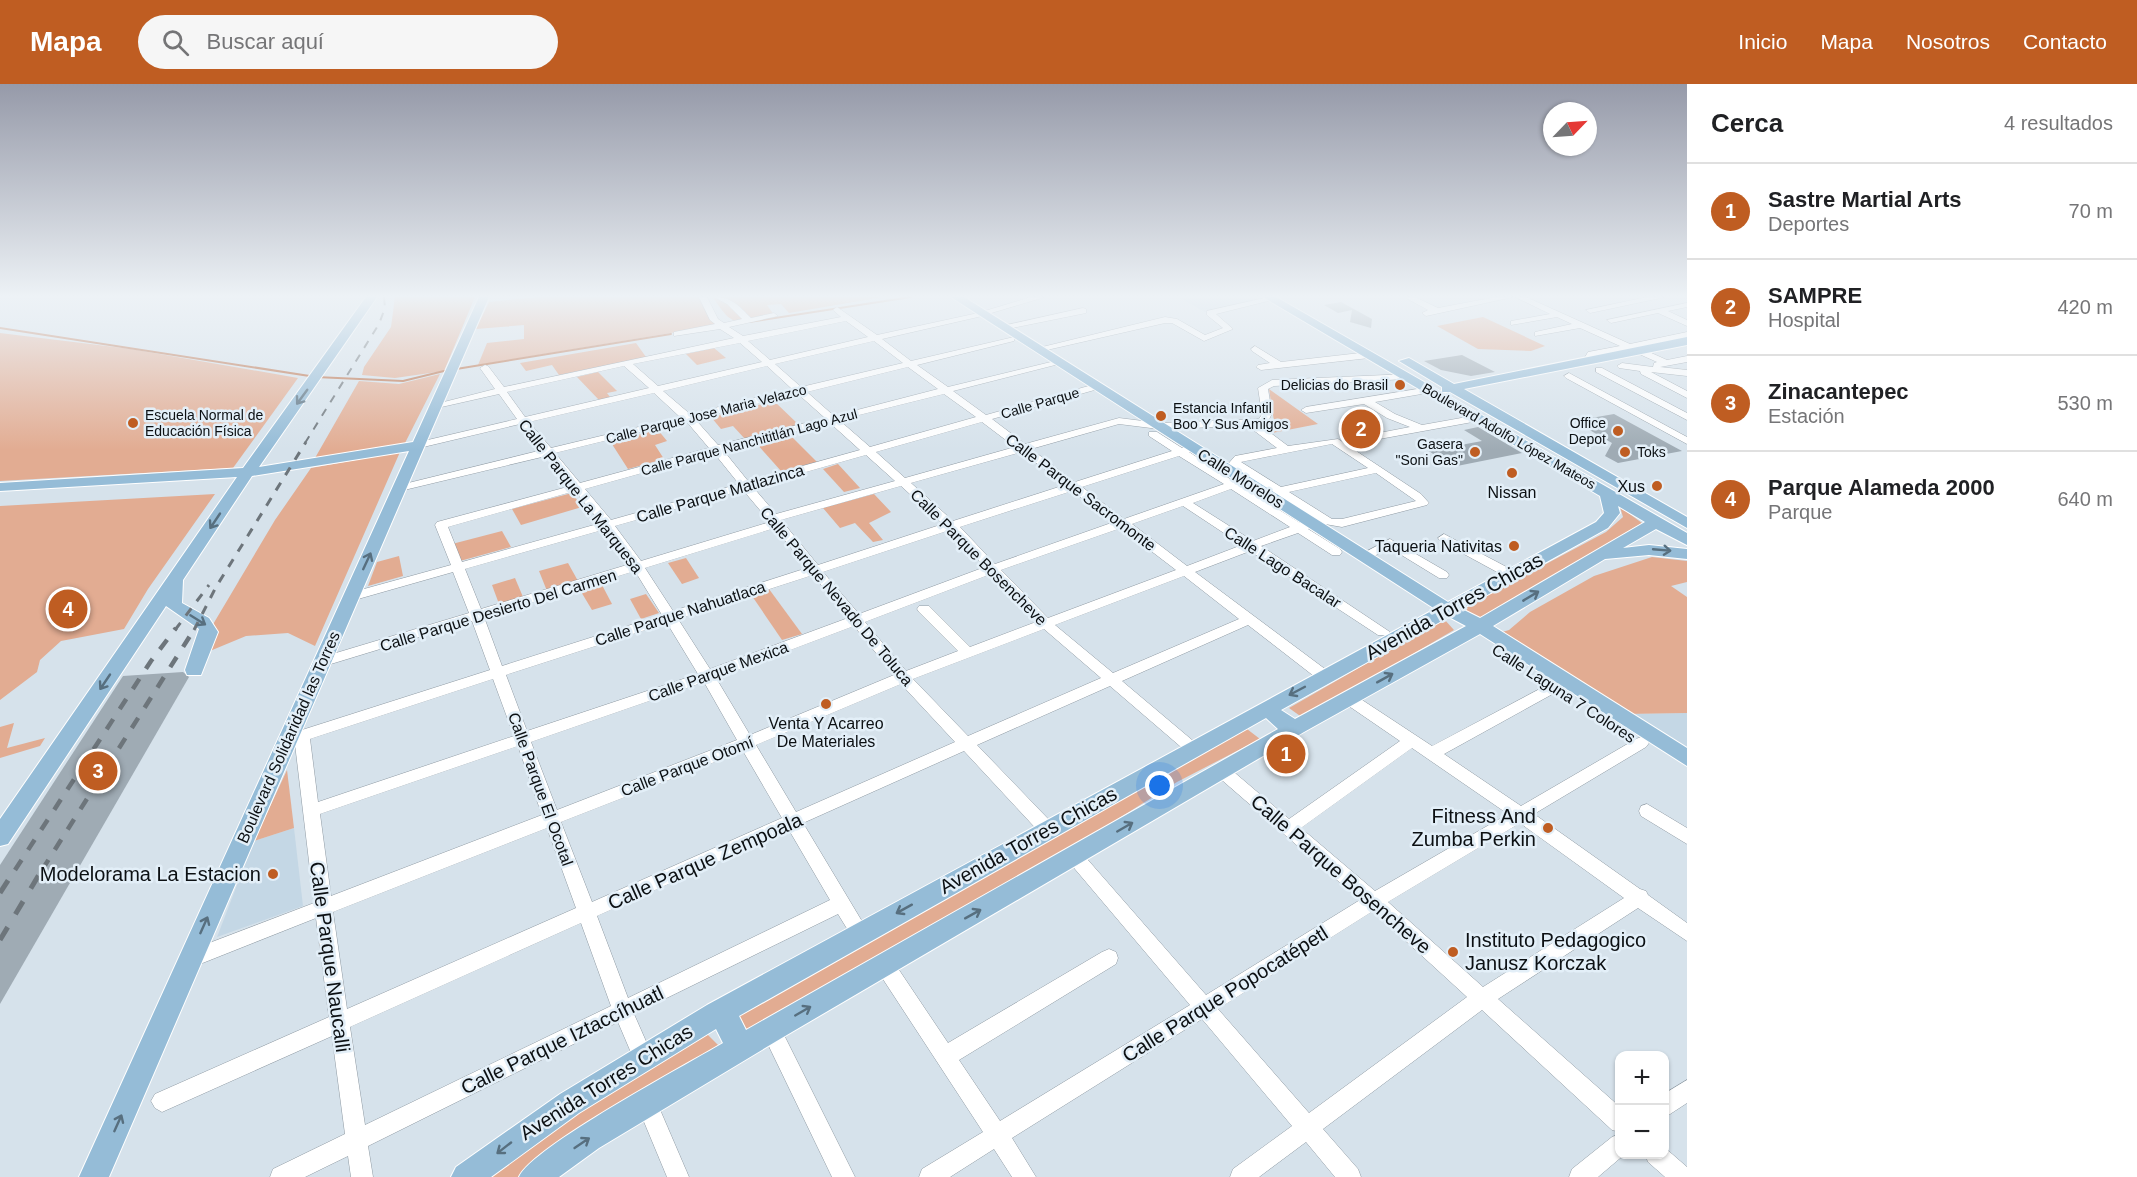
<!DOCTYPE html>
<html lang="es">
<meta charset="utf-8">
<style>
body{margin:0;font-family:Arial,sans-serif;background:#f6f6f6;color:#202124}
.controls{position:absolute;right:18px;bottom:18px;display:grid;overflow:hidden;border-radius:12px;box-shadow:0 2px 4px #0004}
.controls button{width:54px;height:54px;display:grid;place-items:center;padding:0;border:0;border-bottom:2px solid #e0e0e0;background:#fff;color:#202124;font:30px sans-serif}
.compass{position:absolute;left:1543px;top:18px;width:54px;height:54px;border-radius:50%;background:#fff;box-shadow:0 2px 4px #0004;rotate:65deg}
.you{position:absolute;left:1160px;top:702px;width:21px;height:21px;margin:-15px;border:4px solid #fff;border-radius:50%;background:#1a73e8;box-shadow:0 0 0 9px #1a73e833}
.badge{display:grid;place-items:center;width:39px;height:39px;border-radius:50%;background:#bf5d22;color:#fff;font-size:20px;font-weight:700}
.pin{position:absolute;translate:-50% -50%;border:3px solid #fff;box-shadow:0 2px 6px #0006}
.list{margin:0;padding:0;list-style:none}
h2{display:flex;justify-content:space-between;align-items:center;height:78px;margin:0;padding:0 24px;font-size:26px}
h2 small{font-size:20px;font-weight:400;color:#757577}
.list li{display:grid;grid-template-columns:39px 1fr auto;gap:18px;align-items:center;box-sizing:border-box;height:96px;padding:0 24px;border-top:2px solid #e0e0e0}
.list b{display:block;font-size:22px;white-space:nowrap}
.list p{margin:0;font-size:20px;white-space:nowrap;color:#757577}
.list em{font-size:20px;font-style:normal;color:#757577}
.icon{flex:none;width:33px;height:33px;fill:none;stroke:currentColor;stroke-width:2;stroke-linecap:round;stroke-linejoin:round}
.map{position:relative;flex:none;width:1687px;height:1093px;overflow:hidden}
header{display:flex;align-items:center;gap:36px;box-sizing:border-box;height:84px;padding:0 30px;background:#bf5d22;color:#fff}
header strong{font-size:28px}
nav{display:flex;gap:33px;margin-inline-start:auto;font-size:21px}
.search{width:420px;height:54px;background:#f6f6f6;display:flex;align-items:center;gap:15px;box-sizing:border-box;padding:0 21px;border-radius:33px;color:#757577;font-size:22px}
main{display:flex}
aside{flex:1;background:#fff}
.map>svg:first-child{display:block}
</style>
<header>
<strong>Mapa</strong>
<div class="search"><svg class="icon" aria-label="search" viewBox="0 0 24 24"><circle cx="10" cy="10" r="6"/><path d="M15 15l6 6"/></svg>Buscar aquí</div>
<nav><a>Inicio</a><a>Mapa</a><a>Nosotros</a><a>Contacto</a></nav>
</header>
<main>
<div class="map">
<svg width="1687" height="1093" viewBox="0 0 1687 1093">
<rect width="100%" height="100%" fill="#d6e2eb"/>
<!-- built -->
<g fill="#c4d7e5">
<path d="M1178 213H1258L1263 216 1205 228Z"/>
<path d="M1687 629V670L1625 630Z"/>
<path d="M294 744 303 822 217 853 254 757Z"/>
</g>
<!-- green -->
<g fill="#e2ac92">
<path d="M395 213H475L444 287 395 294 362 291 364 283 391 243Z"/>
<path d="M538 213H700L710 232 725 240 478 281 487 259 524 255V241L476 245 489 218Z"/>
<path d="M713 213H883L789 229 781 220 767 221 774 231C738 238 734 247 713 213Z"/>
<path d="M1483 233 1545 262 1531 267 1478 265 1437 242Z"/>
<path d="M0 249 131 265 298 294 233 384 0 397Z"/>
<path d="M636 259 646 273 559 291 552 281 526 287 520 279Z"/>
<path d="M714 264 726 274 697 281 686 270Z"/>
<path d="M598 288 617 307 607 309 610 313 599 316 577 293Z"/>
<path d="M440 290 405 359 315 374 359 297 399 300Z"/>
<path d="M1269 305 1318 340 1272 349 1264 343 1274 337Z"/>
<path d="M774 317 799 341 745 355 733 342 721 345 711 333Z"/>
<path d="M658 346 667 357 655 361 664 375 628 385 610 357Z"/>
<path d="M790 351 817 378 781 387 757 360Z"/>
<path d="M400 368 315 562 288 549 246 552 193 574 275 436 311 384Z"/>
<path d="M838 380 860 404 844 408 823 385Z"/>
<path d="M572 409 582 423 521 441 512 425Z"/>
<path d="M215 410 148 505 124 545 61 557 40 576 37 588 0 616V422Z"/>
<path d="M874 410 891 428 869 439 883 456 873 458 855 439 840 444 823 424Z"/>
<path d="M1620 423 1642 439 1475 537 1456 528 1606 448 1623 433Z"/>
<path d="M502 447 511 463 460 477 452 460Z"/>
<path d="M399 472 403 492 368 502 377 478Z"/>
<path d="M1652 473 1687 477V498L1671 502 1687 513V629L1625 630 1499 549 1509 546 1530 528 1594 492Z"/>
<path d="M686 474 699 494 682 500 668 479Z"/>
<path d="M568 479 578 497 547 507 539 487Z"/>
<path d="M515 494 523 513 499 520 492 501Z"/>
<path d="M602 501 612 520 592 526 580 506Z"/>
<path d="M769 505 802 550 782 556 752 512Z"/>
<path d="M646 510 659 529 641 535 630 515Z"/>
<path d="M1444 535 1454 546 1303 634 1289 624Z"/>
<path d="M14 639 7 664 45 654 40 662 0 674V643Z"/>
<path d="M1247 645 1260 655 1177 698 1055 774 745 950 734 933Z"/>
<path d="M287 686 294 744 254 757Z"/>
<path d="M706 949 720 963 522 1093H485L530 1056Z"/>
</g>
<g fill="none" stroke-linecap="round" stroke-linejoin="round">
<!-- stream -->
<g stroke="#bc724b" stroke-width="2">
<path d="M749 238 911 213"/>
<path d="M0 244 316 293 403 297 444 287 671 250"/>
</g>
</g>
<!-- building -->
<g fill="#9fabb4">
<path d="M1341 218 1372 235 1371 244 1350 238 1352 226 1338 229 1324 221Z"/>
<path d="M1462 271 1495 288 1471 292 1441 286 1424 277Z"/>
<path d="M1614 330 1682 367 1618 379 1605 372 1612 359 1574 337Z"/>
<path d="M1478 343 1522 369 1452 383 1429 367 1482 357 1464 346Z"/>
<path d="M183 588 189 593 0 920V781L123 592Z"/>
</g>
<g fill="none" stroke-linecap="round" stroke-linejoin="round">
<defs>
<g id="minor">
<path d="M699 213H707L718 235 724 239 742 235 727 220 714 213C732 213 739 222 751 234L774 229 778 232 729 243 743 252 841 233 833 226 837 223 877 251 978 229 1031 213H1045L978 233 882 255 911 277 1014 253V257L917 281 948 303 1059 276V280L953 307 986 331 1092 301H1098V305L992 335 1025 360 1119 334 1159 339 1259 335 1262 330 1258 304 1272 296 1409 290V294L1406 295 1274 302 1268 305 1272 330 1266 340 1260 341 1288 362 1338 355 1421 410 1429 419 1427 421 1342 443 1325 440 1230 381 1229 379 1235 372 1277 364 1248 342 1159 345 1119 340 1031 365 1075 398 1172 367 1149 352V348H1157L1182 364 1196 362V366L1189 368 1233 397 1248 395V399L1241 402 1300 439 1312 435 1316 437 1318 439 1308 445 1340 465 1342 468 1340 471H1332L1298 449 1261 462 1390 548 1388 551H1378L1250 467 1195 488 1329 588 1331 592 1329 596H1319L1248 541 1122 597 1198 661 1201 665 1198 669 1193 671 1188 669 1110 602 977 661 1053 740 1055 745 1053 750 1047 752 1041 750 964 667 803 739 866 844 869 850 866 856 860 858 854 856 838 830 634 930 652 971 649 978 642 981 635 978 618 938 368 1062 373 1093H351L348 1072 305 1093H270L273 1085 345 1050 332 952 162 1028 155 1024 151 1017 155 1010 329 933 316 834 190 884 183 881 181 875 183 869 314 819 295 660 285 663 280 661 277 657 280 653 490 586 472 537 321 583 316 581 314 578 316 575 469 529 453 488 351 517 346 516 345 513 346 510 451 481 435 441 437 438 571 402 546 372 400 407 396 406V402L542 366 520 340 419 364 415 363V359L517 335 499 310 437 324 432 321 495 305 480 284 485 281 488 282 504 303 734 254 720 245 674 252V248L715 240 710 236ZM846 237 868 253 770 276 748 257ZM874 257 903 279 801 303 775 280ZM740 259 762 278 658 302 633 280ZM624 282 649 304 525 333 507 308ZM767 282 792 305 690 330 663 307ZM908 283 938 305 834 332 807 308ZM654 309 680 333 551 364 529 338ZM798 310 825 334 718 361 695 335ZM944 310 976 333 870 363 839 336ZM686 337 709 364 580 399 555 369ZM982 338 1015 363 905 394 876 368ZM830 339 860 366 748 397 723 366ZM1332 360 1368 384 1281 403 1241 378ZM1022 368 1065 401 953 437 911 399ZM714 369 739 400 611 436 585 405ZM866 371 895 397 776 430 753 403ZM1179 372 1224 400 1124 435 1082 403ZM1376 389 1416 417 1342 435H1332L1289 408ZM901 402 943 440 818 481 781 436ZM1231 405 1290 443 1253 457 1193 419ZM743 406 770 438 641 477 615 442ZM575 407 601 439 462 478 448 443ZM1072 407 1114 438 995 480 960 443ZM1183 422 1242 461 1187 482 1132 440ZM775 444 807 484 673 527 645 484ZM1121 444 1176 486 1048 534 1001 486ZM606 445 630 480 481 525 465 485ZM950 446 985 483 859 530 823 488ZM635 487 662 531 502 582 484 533ZM991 490 1036 538 970 563 929 522H919L917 525 919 528 958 567 906 587 865 538ZM813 491 848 534 710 585 678 535ZM1184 492 1239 535 1113 589 1055 541ZM667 539 698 590 527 647 506 591ZM854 542 894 591 750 651 716 594ZM1044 545 1101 594 968 652 913 595ZM493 595 514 652 318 718 310 655ZM704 598 737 656 557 726 531 658ZM901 600 955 658 796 728 756 661ZM518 662 542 731 331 812 320 730ZM743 667 782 734 592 818 561 738ZM547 744 576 824 347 925 333 828ZM789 746 830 816 628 914 597 832ZM581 839 611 922 365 1041 350 943Z"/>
<path d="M1269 213 1276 215 1216 230 1233 245 1204 257 1172 239H1165L1038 268 1034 265 1165 233 1177 235 1205 251 1223 244 1207 231V227Z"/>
<path d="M1404 213H1415L1438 224 1496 213H1513L1426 232 1422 229 1428 226Z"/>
<path d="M1515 213H1526L1630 260 1687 248V254L1638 263 1667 276 1687 272V278L1660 283 1687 286V292L1651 288 1687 307V314L1641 290 1640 287 1619 284 1617 282 1622 279 1653 283 1654 279 1657 278 1628 265 1595 272 1598 276 1596 278H1590L1585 273 1588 268 1620 262 1580 244 1535 252V248L1572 240 1557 233 1511 241V237L1550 230Z"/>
<path d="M1647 213H1665L1590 229 1586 226Z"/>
<path d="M1687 219V223L1668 227 1687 236V242L1658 229 1611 239 1607 236Z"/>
<path d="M1083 224 1086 225V229L1002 246 998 243Z"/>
<path d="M1255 262 1281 278 1369 268 1374 271 1369 274 1261 286 1256 283 1258 281 1270 279 1252 267 1251 265Z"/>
<path d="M1596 284H1602L1687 329V336L1596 288Z"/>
<path d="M1569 289 1687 353V360L1566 294 1564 292Z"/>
<path d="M1430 303 1435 306 1433 308 1375 318 1395 330 1422 341 1478 331 1483 334 1478 337 1352 360 1348 359V355L1410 343 1387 334 1364 320 1306 329 1301 326 1306 323Z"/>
<path d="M1444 450 1516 488 1518 491 1516 494H1508L1440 457 1438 454Z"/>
<path d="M1390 455 1447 488 1449 491 1447 494H1439L1390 464 1368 475H1360L1358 472Z"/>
<path d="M1553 598 1558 599 1560 603 1558 607 1444 670 1521 722 1636 655 1641 653 1646 655 1649 659 1646 663 1534 730 1640 805 1646 807 1648 811 1687 839V857L1638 824 1498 915 1620 1023V1048L1612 1046 1482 926 1323 1045 1358 1085 1361 1093H1335L1306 1058 1259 1093H1230L1233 1085 1292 1042 1202 935 1012 1054 1036 1093H1012L994 1065 950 1093H919L922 1085 983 1048 877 886 875 880 877 874 884 871 891 874 948 959 1102 868 1109 865 1116 868 1118 874 1116 880 959 976 1000 1037 1190 921 1069 778 1066 773 1069 768 1075 766 1081 768 1206 911 1360 816 1216 691 1214 687 1216 683 1222 681 1228 683 1289 735 1400 657 1343 618 1341 614 1343 610H1353L1432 662ZM1412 664 1508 730 1375 807 1301 744ZM1520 739 1624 814 1483 903 1388 818ZM1373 827 1467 913 1309 1029 1218 925Z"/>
<path d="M1647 720 1687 744V760L1641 732 1639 727 1641 722Z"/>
<path d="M771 936 778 939 855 1093H832L761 946 764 939Z"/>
<path d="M1687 996V1019L1664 1034V1010Z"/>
<path d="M648 1010 655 1014 689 1093H667L637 1021 641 1014Z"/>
<path d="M1620 1050V1070H1625L1598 1093H1569L1572 1085 1612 1053Z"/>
<path d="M1664 1063 1687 1083V1093H1665L1648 1078 1645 1070H1664Z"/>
</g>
<g id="major">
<path d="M366 213H377L259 383 413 358 479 213H489L109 1093H79L409 367 252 392 183 496 182 519 209 534 218 548 201 591H187L185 586 199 545 166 522 8 760 0 762V735L237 393 0 407V399L243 384Z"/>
<path d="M951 213H964L1448 518 1596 438 1604 429 1600 412 1263 213H1276L1687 449V461L1656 445 1623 464 1649 461 1687 465V475L1649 471 1605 475 1493 542 1687 664V682L1480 550 1304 648 780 955 599 1064 559 1093H519C532 1063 686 981 723 959L716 945 579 1029 491 1093H451L456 1083 560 1010 707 921 1435 525ZM1618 422 1645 438 1480 534 1462 525 1608 444 1620 429ZM1449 533 1466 542 1295 635 1281 626ZM1266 634 1278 645 746 946 739 932Z"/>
<path d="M1687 253V261L1464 305 1687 433V444L1450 308H1442V303L1399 277 1409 274 1454 300Z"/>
</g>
</defs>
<!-- minor casing -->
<use href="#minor" stroke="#8f9aa3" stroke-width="1"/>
<!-- major casing -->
<use href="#major" stroke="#fff" stroke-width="2"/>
<!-- minor -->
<use href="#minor" fill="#fff" fill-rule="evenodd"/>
<!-- major -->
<use href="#major" fill="#95bcd7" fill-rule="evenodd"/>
<!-- rail-far3 -->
<path stroke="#6d757b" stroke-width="2" stroke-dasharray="8 8" stroke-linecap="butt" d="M305 359 379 240 385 224 384 213"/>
<!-- rail-far2 -->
<g stroke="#6d757b" stroke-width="3" stroke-dasharray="9 9" stroke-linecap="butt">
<path d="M175 546 209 501"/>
<path d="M194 546 216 503 306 358"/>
</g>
<!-- rail-far1 -->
<g stroke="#6d757b" stroke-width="4.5" stroke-dasharray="12 12" stroke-linecap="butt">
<path d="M15 786 151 577 176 544"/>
<path d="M42 786 195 544"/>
</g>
<!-- rail -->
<g stroke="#6d757b" stroke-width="5" stroke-dasharray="15 15" stroke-linecap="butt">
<path d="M0 809 16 784"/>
<path d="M0 856 43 784"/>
</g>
</g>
<!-- one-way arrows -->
<defs><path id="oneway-shaft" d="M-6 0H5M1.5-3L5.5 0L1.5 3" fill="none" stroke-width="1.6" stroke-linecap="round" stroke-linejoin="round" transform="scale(1.5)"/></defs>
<g stroke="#576f7f">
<use href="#oneway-shaft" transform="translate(302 313) rotate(126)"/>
<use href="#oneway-shaft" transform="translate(215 437) rotate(124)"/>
<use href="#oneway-shaft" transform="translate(1662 466) rotate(5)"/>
<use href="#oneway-shaft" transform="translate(367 477) rotate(-65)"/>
<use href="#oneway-shaft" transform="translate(1531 512) rotate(-31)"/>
<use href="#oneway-shaft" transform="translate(198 536) rotate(32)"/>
<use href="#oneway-shaft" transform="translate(1385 594) rotate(-29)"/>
<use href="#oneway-shaft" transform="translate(105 598) rotate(124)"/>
<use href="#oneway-shaft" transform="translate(1297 607) rotate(152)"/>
<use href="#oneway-shaft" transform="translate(1125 743) rotate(-30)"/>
<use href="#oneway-shaft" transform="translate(904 825) rotate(151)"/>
<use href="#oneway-shaft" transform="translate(973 830) rotate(-29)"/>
<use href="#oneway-shaft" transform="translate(204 841) rotate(-66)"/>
<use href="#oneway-shaft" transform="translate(803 927) rotate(-30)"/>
<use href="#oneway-shaft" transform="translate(118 1039) rotate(-66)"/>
<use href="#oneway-shaft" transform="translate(582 1059) rotate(-34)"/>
<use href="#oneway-shaft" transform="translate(504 1064) rotate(142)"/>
</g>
<!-- sky -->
<linearGradient id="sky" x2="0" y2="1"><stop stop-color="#969aa9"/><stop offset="0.58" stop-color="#edf2f6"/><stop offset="1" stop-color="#edf2f6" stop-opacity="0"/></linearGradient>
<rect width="1687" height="366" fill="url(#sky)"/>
<!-- markers -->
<g fill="#bf5d22" stroke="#e3eff8" stroke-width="2">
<circle cx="1400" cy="301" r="6"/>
<circle cx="1161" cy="332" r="6"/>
<circle cx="133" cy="339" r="6"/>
<circle cx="1618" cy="347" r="6"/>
<circle cx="1475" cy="368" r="6"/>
<circle cx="1625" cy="368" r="6"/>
<circle cx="1512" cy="389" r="6"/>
<circle cx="1657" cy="402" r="6"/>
<circle cx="1514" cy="462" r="6"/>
<circle cx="826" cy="620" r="6"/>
<circle cx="1548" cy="744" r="6"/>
<circle cx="273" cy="790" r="6"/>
<circle cx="1453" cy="868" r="6"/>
</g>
<g text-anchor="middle" stroke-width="5" stroke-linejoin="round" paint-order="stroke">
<!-- far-poi labels -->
<g font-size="14" fill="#0c1013" stroke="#e3eff8" text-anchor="end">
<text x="1388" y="306">Delicias do Brasil</text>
<text x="1173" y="329" text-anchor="start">Estancia Infantil<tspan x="1173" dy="16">Boo Y Sus Amigos</tspan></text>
<text x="145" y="336" text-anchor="start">Escuela Normal de<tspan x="145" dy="16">Educación Física</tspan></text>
<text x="1606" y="344">Office<tspan x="1606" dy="16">Depot</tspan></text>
<text x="1463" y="365">Gasera<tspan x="1463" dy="16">"Soni Gas"</tspan></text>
<text x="1637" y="373" text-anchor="start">Toks</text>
</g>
<!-- far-street labels -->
<g font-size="14" fill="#0c1013" stroke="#e3eff8">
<text transform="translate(1040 319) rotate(-16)" y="5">Calle Parque</text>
<text transform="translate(706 330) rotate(-14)" y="5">Calle Parque Jose Maria Velazco</text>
<text transform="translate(1509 352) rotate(30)" y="5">Boulevard Adolfo López Mateos</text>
<text transform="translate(749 358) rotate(-15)" y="5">Calle Parque Nanchititlán Lago Azul</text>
</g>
<!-- street labels -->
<g font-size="16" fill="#0c1013" stroke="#e3eff8">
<text transform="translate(1241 394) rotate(32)" y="6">Calle Morelos</text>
<text transform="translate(1081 408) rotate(37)" y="6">Calle Parque Sacromonte</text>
<text transform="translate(720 409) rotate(-16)" y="6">Calle Parque Matlazinca</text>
<text transform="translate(581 412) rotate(52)" y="6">Calle Parque La Marquesa</text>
<text transform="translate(979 473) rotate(45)" y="6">Calle Parque Bosencheve</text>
<text transform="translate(1283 483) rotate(33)" y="6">Calle Lago Bacalar</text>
<text transform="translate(837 512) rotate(50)" y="6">Calle Parque Nevado De Toluca</text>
<text transform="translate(498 526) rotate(-17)" y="6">Calle Parque Desierto Del Carmen</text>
<text transform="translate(680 529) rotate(-18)" y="6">Calle Parque Nahuatlaca</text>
<text transform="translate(718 587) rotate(-20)" y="6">Calle Parque Mexica</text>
<text transform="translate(1564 609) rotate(33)" y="6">Calle Laguna 7 Colores</text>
<text transform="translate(288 653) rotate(-66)" y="6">Boulevard Solidaridad las Torres</text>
<text transform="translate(687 682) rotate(-21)" y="6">Calle Parque Otomí</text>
<text transform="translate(541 705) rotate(70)" y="6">Calle Parque El Ocotal</text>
</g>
<!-- poi labels -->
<g font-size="16" fill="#0c1013" stroke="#e3eff8" text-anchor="end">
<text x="1645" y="408">Xus</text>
<text x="1512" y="414" text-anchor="middle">Nissan</text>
<text x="1502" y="468">Taqueria Nativitas</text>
<text x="826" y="645" text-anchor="middle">Venta Y Acarreo<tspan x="826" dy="18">De Materiales</tspan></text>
</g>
<!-- near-street labels -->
<g font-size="20" fill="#0c1013" stroke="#e3eff8">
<text transform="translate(1454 522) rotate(-29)" y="7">Avenida Torres Chicas</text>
<text transform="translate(1028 756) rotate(-29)" y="7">Avenida Torres Chicas</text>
<text transform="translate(705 777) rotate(-24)" y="7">Calle Parque Zempoala</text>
<text transform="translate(1341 790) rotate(41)" y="7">Calle Parque Bosencheve</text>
<text transform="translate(330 873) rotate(82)" y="7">Calle Parque Naucalli</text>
<text transform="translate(1225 910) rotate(-32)" y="7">Calle Parque Popocatépetl</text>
<text transform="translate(562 956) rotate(-26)" y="7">Calle Parque Iztaccíhuatl</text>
<text transform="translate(606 998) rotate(-32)" y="7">Avenida Torres Chicas</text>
</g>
<!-- near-poi labels -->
<g font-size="20" fill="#0c1013" stroke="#e3eff8" text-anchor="end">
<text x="1536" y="739">Fitness And<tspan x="1536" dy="23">Zumba Perkin</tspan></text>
<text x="261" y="797">Modelorama La Estacion</text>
<text x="1465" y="863" text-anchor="start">Instituto Pedagogico<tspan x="1465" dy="23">Janusz Korczak</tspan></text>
</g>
</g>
</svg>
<div class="controls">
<button>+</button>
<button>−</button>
</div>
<svg class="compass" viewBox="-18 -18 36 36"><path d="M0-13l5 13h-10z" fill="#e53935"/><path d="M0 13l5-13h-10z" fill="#757577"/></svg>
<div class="you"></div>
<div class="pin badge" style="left:1286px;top:670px">1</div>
<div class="pin badge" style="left:1361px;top:345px">2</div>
<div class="pin badge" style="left:98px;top:687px">3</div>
<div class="pin badge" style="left:68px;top:525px">4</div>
</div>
<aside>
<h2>Cerca<small>4 resultados</small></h2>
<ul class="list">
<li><span class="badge">1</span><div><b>Sastre Martial Arts</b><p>Deportes</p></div><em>70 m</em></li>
<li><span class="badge">2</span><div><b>SAMPRE</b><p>Hospital</p></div><em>420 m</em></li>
<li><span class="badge">3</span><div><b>Zinacantepec</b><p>Estación</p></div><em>530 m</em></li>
<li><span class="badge">4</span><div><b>Parque Alameda 2000</b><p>Parque</p></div><em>640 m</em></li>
</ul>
</aside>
</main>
